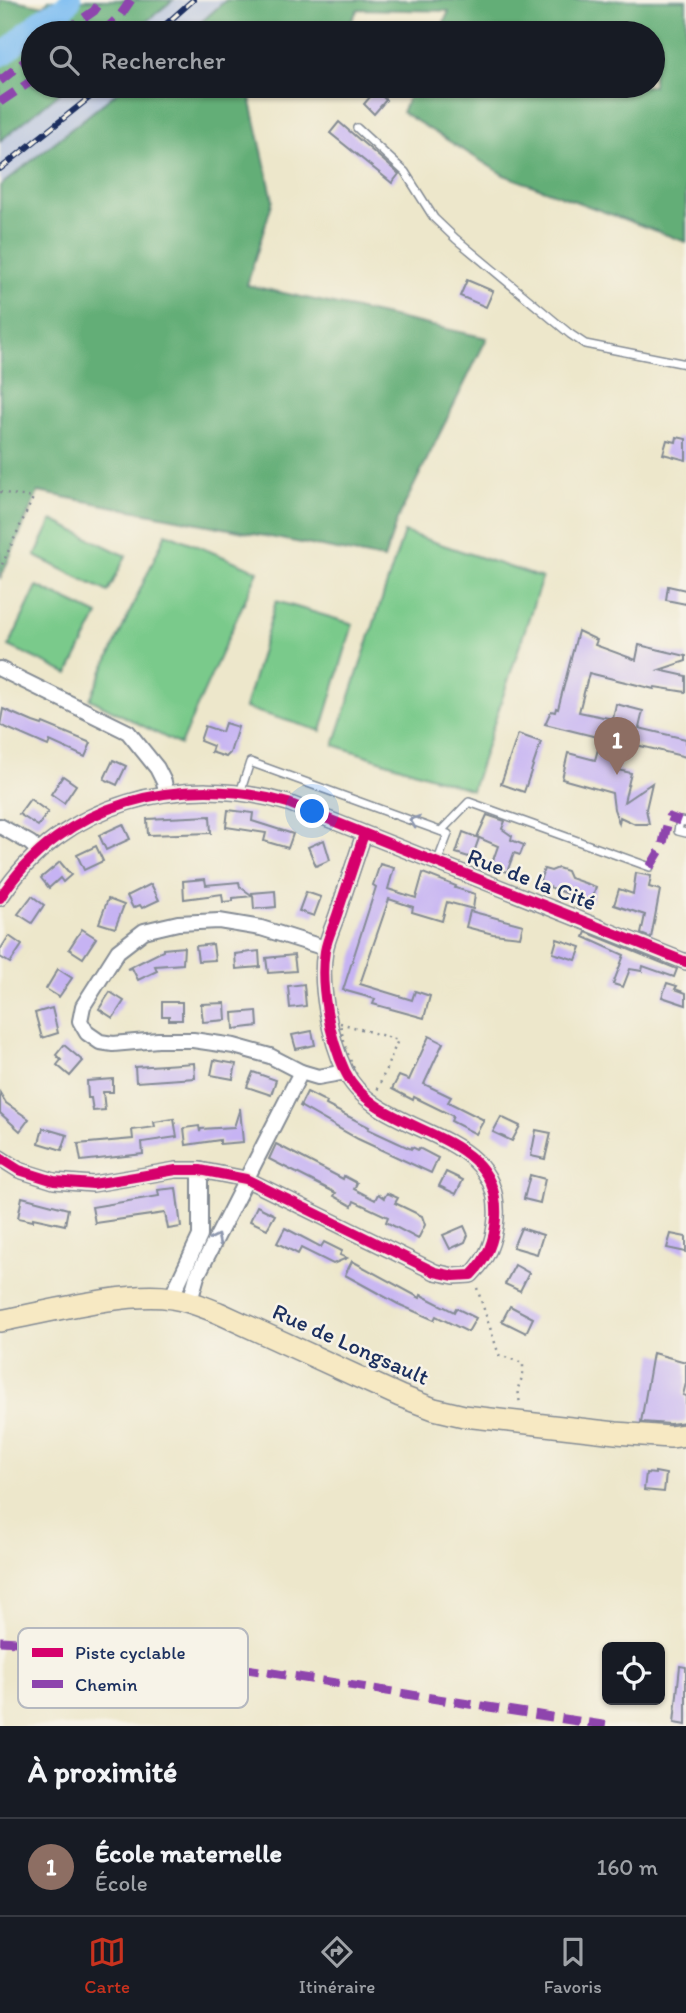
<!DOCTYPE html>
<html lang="fr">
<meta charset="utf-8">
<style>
body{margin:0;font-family:Itim,sans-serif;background:#20242c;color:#f1f3f6}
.controls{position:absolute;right:21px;bottom:21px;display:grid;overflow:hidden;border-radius:10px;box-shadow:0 2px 5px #0004}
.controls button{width:63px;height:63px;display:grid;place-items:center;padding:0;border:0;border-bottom:2px solid #363941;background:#171b24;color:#f1f3f6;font:35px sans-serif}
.you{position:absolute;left:313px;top:812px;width:24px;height:24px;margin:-18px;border:5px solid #fff;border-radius:50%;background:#1a73e8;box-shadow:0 0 0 10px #1a73e833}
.badge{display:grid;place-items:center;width:46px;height:46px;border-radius:50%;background:#c8321e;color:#fff;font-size:23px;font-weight:700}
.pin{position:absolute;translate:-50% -58px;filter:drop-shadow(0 2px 4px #0008)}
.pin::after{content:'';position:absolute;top:37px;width:24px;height:21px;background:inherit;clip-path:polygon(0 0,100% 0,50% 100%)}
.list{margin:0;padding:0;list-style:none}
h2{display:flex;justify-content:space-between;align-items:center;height:91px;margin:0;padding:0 28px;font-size:30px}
h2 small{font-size:23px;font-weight:400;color:#9ea1a6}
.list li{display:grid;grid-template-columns:46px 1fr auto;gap:21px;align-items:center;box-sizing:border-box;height:98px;padding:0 28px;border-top:2px solid #363941}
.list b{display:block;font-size:26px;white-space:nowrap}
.list p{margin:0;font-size:23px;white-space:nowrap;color:#9ea1a6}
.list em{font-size:23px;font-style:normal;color:#9ea1a6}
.icon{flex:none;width:38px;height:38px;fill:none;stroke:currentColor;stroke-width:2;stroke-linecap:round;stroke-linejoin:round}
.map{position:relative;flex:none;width:686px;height:1726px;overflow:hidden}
.search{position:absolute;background:#171b24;box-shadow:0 2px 5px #0004;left:21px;right:21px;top:21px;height:77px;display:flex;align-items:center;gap:18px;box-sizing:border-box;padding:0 24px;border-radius:38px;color:#9ea1a6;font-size:26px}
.sheet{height:189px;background:#171b24}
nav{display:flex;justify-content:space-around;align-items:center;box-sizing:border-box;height:98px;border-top:2px solid #363941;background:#171b24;font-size:19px;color:#9ea1a6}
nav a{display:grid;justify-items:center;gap:4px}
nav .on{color:#c8321e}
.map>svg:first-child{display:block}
</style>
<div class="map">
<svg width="686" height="1726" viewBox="0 0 686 1726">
<rect width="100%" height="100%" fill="#f7f3e8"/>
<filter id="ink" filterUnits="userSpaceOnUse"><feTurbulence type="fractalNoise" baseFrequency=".0143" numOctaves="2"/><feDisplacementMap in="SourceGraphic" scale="14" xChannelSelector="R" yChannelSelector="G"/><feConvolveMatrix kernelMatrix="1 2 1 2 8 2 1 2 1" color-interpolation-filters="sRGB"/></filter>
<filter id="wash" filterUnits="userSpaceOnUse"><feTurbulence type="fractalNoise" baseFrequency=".00686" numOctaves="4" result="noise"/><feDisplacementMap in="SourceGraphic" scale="28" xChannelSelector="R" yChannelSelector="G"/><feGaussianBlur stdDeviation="1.57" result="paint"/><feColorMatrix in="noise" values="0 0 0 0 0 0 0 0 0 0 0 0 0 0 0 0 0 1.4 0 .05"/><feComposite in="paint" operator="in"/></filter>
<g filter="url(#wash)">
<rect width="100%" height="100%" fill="#ede7cb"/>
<!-- industrial -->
<g fill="#b9c5de">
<path d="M173 0H226L189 33H132Z"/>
<path d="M68 86H125L0 186V141Z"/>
</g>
<!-- green -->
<g fill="#7aca8b" stroke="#4a7c74" stroke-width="2">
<path d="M52 520 126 556 108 592 35 556Z"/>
<path d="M404 532 542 578 472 790 334 745Z"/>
<path d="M166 533 258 571 180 745 90 699Z"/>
<path d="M37 586 98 615 68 674 9 646Z"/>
<path d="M276 601 353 624 321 731 245 708Z"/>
</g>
<!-- forest -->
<g fill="#63ae77" stroke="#3f6e6a" stroke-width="2">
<path d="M0 0H13L44 6 49 0H173L132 33H33V86H68L0 141Z"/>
<path d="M226 0H686V242L504 175 402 112 414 86H653V33H439L449 11 358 9 345 33H189Z"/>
<path d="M125 86H281L249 93 273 200 247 285 487 338 397 520 384 559 38 492 0 579V186Z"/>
</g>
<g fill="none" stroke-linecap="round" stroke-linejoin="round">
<!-- river -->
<path stroke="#7dbdf2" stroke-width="23" d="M0 55 5 53 41 20 66 6 70 0"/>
</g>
<g id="blocks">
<!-- building -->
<g fill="#c6b3f3">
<path d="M376 90 386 100 374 114 364 104Z"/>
<path d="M339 122 399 174 392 183 330 133Z"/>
<path d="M467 280 493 291 486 307 460 296Z"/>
<path d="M677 437 686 439V460L663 454 667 440 676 442Z"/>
<path d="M668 586 686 590V604L666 600Z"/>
<path d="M578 631 597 640 595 645 636 660 639 645 686 656V661L659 670 686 676V692L655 687 654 689 589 673 579 712 613 719 616 704 643 711 639 728 686 739V757L624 742 618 770 631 773 624 802 652 783 646 809 649 824H635L620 817 619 823 614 809 612 793 562 779 568 753 595 760 601 738 545 724 551 711 555 712 556 708 558 709Z"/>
<path d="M3 709 33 722 42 725 43 723 91 743 85 757 50 741 48 746 0 725Z"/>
<path d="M225 723 238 727 230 753 226 757 211 752 213 746 200 741 205 726 222 732Z"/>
<path d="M518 734 541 742 524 792 501 784Z"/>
<path d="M113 760 126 766 117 785 104 779Z"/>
<path d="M63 776 76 785 64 803 51 794Z"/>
<path d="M30 799 48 812 38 826 19 814Z"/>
<path d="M228 810 253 813 252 821 293 834 288 848 264 841 266 833 226 827Z"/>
<path d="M487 815 505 821 502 829 512 836 511 840 524 845 520 855 514 853 507 872 491 866 498 846 477 837Z"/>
<path d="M210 816 211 833 148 835 147 819Z"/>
<path d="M123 824 130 839 106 850 99 835Z"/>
<path d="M463 832 479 838 472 858 456 853Z"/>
<path d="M324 840 330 860 316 866 308 847Z"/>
<path d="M96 846 103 861 84 870 77 855Z"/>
<path d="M60 862 71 875 63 882 60 878 49 888 41 878Z"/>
<path d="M380 864 394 868 388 889 416 898 423 873 456 886 455 888 475 894 473 909 447 902 442 921 412 912 413 907 389 899 360 984 412 1000 415 991 430 996 424 1018 373 1004 375 999 343 990 376 887 373 885Z"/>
<path d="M558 868 567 871 570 878 596 887 591 903 539 883 544 869 551 871Z"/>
<path d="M636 873 651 876 649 887 660 890 651 938 641 934 645 915 614 905 619 889 633 894Z"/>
<path d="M205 879 206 885 239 882 240 887 253 896 252 893 275 891 276 907 254 909 253 896 233 898V901L223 902 222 894 184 899 183 881Z"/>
<path d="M151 884 159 900 142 908 140 905 133 908 127 896Z"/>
<path d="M306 892 321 897 314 916 299 911Z"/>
<path d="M32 896 44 905 32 923 18 914Z"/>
<path d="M108 899 124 905 115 928 99 923Z"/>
<path d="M470 911 523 925 520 937 493 934 466 927Z"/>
<path d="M82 929 96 938 83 958 69 949Z"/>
<path d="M586 932 677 969 674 977 643 966 642 971 630 969 623 987 613 984 624 955 584 937Z"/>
<path d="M9 936 22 945 10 963 0 957V950Z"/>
<path d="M557 939 581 947 576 960 553 953Z"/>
<path d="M213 944 215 960 198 961 196 946Z"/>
<path d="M184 947 183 964 155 966 157 971 138 980 132 968 127 969 163 951V949Z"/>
<path d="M259 951 260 967 236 969 235 954Z"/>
<path d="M294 955 296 971 268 973 266 958Z"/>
<path d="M58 969 72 978 59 997 46 989Z"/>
<path d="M667 983 677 986 675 989 686 993V1005L662 997Z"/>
<path d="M304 984 306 1006 290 1008 288 986Z"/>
<path d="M110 992 124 1001 113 1018 99 1009Z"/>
<path d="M162 1002H182V1020H169V1016H162Z"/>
<path d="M225 1003 226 1020 203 1022 201 1004Z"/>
<path d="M52 1008 58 1033 42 1038 35 1013Z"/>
<path d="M257 1011 258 1026 234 1029 233 1013Z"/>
<path d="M312 1031 315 1045 296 1049 292 1035Z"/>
<path d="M429 1036 443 1043 424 1084 451 1097 448 1102 484 1120 476 1134 451 1121 453 1116 414 1097 413 1100 392 1089 399 1076 409 1080Z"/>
<path d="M64 1045 83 1061 70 1076 57 1065 61 1060 56 1055Z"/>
<path d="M214 1060 236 1064 233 1079 211 1075Z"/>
<path d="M194 1063 195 1078 136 1082 135 1067Z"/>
<path d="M253 1072 276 1080 271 1095 247 1087Z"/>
<path d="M113 1079V1092H103L105 1110 93 1111 91 1098H88L87 1081Z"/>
<path d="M307 1092 327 1102 326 1105 369 1127 368 1129 411 1149 412 1147 418 1150 419 1148 438 1158 431 1173 358 1139 300 1106Z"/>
<path d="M0 1093 6 1103 29 1119 20 1131 0 1113Z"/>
<path d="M240 1108 243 1142 220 1144V1140L186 1145 184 1128 199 1126 200 1132 201 1129 234 1127Z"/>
<path d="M501 1117 520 1126 512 1141 493 1132Z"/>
<path d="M174 1119 177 1137 142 1142 143 1154 81 1161 78 1144 133 1139 132 1130 155 1127 154 1122Z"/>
<path d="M43 1128 67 1135 62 1150 39 1143Z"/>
<path d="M536 1130 551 1133 545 1159 531 1156Z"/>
<path d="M276 1144 343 1179 344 1176 357 1183 354 1189 375 1200 378 1194 384 1198 387 1193 398 1198 395 1203 422 1216 425 1225 418 1239 386 1222 388 1217 354 1201 352 1206 334 1196 336 1193 269 1159Z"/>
<path d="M446 1172 463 1180 456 1194 439 1186Z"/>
<path d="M530 1175 545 1179 540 1203 524 1199Z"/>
<path d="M176 1188 181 1227 168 1229 165 1213 95 1223 92 1207 159 1196 158 1190Z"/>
<path d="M22 1197 68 1209 65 1225 33 1218V1221L18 1218Z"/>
<path d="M257 1206 275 1215 267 1229 250 1221Z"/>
<path d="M464 1226 468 1235 465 1242 450 1249 443 1235Z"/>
<path d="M285 1228 321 1247 324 1242 342 1251 340 1255 347 1258 333 1264 301 1248 298 1254 277 1243Z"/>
<path d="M521 1228 543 1235 537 1254 513 1247Z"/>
<path d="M671 1234 686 1237V1252L667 1248Z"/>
<path d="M352 1261 420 1298 421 1295 454 1312 456 1308 476 1318 468 1332 436 1316 434 1320 398 1304 345 1275Z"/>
<path d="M515 1265 529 1273 520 1291 505 1284Z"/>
<path d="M510 1306 533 1318 526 1333 502 1321Z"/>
<path d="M653 1353 686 1362V1383L683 1395 686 1396V1422L670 1424 641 1422Z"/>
<path d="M655 1472 666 1474 664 1492 644 1490 646 1473 655 1474Z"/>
<path d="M680 1666 686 1667V1725L674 1723Z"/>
</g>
</g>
</g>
<g filter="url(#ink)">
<use href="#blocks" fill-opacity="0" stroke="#848b94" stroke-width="2"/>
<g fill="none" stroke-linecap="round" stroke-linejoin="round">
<defs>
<g id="lane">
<path d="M357 128 405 172 434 218 456 239 570 334 585 344 686 364"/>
<path d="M240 793 250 762 448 834 437 863"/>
<path d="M686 822 680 821 678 831 686 833"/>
<path d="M441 831 469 802 650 867"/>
</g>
<g id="street">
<path d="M0 669 128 732 157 768 164 782 166 792"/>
<path d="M0 826 30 843 39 851"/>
<path d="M0 898C62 801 182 772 288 803L686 962"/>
<path d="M325 948 261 928 219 921 178 923 144 931 118 951 83 1006 80 1021 87 1033 100 1042 113 1044 158 1040H193L234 1046 270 1056 301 1072 318 1077 346 1072"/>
<path d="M0 1158 19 1170 54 1181 93 1184 176 1170H200L246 1179 435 1272 454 1276 471 1275C488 1258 494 1241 496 1218 502 1125 377 1139 345 1071 330 1039 319 985 325 951 327 939 333 927 337 915 346 888 355 861 364 834"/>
<path d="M171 1298 200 1236V1170"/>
<path d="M190 1301 197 1276 301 1072"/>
</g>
<path id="secondary" d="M0 1321C49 1312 124 1291 172 1298 189 1300 203 1307 219 1313L400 1396 434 1409 464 1416 616 1433 670 1437 686 1435"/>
</defs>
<!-- lane casing -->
<use href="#lane" stroke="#848b94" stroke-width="10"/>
<!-- street casing -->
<use href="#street" stroke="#848b94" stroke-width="18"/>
<!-- secondary casing -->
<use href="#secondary" stroke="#848b94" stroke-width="24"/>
<!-- path -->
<g stroke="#848b94" stroke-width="2.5" stroke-dasharray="2 5" stroke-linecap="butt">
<path d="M0 492 33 498 0 569"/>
<path d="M340 1023 398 1040 372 1103C357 1078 345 1053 340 1023Z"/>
<path d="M477 1288 499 1355 523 1363V1375L518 1388 520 1406"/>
</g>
<!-- lane -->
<use href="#lane" stroke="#fff" stroke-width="7"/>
<!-- street -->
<use href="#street" stroke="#fff" stroke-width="14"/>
<!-- secondary -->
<use href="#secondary" stroke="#f7e9c3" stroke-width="21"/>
<defs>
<g id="rail">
<path d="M156 33 193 0"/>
<path d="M0 169 104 86"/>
</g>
</defs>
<!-- rail casing -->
<use href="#rail" stroke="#1b2f5e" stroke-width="6"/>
<!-- rail -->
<use href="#rail" stroke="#f7f3e8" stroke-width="3.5" stroke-dasharray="10" stroke-linecap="butt"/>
<!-- quiet -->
<g stroke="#8e44ad" stroke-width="9" stroke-dasharray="18 9" stroke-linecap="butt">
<path d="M62 33 94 11 102 0"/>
<path d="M102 33 120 16 131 0"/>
<path d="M0 81 33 55"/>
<path d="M0 102 33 80"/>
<path d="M650 867 662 847 669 817 680 821"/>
<path d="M0 1641 101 1646 609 1726"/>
</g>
<defs>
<g id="cycleway">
<path d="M0 898C62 801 182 772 288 803L686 962"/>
<path d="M0 1158 19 1170 54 1181 93 1184 176 1170H200L246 1179 435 1272 454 1276 471 1275C488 1258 494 1241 496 1218 502 1125 377 1139 345 1071 330 1039 319 985 325 951 327 939 333 927 337 915 346 888 355 861 364 834"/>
</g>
</defs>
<!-- cycleway casing -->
<use href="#cycleway" stroke="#f7f3e8" stroke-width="15"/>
<!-- cycleway -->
<use href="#cycleway" stroke="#d6006c" stroke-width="10"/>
</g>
<!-- one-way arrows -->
<defs><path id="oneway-chevron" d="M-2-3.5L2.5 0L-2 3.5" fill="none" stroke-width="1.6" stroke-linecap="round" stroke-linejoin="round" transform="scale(1.75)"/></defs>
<g stroke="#8d97ae">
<use href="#oneway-chevron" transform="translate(414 821) rotate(-160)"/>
<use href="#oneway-chevron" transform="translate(216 1239) rotate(-64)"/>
</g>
</g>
<g text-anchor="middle" stroke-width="5" stroke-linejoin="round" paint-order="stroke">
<!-- street labels -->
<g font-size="23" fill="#1b2f5e" stroke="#f7f3e8">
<text transform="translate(532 879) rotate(21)" y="8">Rue de la Cité</text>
<text transform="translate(351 1344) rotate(24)" y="8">Rue de Longsault</text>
</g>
</g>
<!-- legend -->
<rect x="18" y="1628" width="230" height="80" rx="10" fill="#f7f3e8" stroke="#b5b8bf" stroke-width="2"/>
<rect x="32" y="1648" width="31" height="9" fill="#d6006c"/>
<rect x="32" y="1680" width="31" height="8" fill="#8e44ad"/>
<g font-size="19" fill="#1b2f5e">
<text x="75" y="1659">Piste cyclable</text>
<text x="75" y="1691">Chemin</text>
</g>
</svg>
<div class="controls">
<button><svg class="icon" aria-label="locate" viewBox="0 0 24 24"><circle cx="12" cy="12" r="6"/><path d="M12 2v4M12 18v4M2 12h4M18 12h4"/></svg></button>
</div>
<div class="you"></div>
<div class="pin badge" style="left:617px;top:775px;background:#8d6e63">1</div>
<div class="search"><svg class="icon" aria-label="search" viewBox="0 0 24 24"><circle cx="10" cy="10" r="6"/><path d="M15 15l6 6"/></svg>Rechercher</div>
</div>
<section class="sheet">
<h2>À proximité<small></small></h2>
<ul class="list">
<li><span class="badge" style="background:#8d6e63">1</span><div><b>École maternelle</b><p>École</p></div><em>160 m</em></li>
</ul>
</section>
<nav>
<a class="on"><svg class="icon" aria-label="map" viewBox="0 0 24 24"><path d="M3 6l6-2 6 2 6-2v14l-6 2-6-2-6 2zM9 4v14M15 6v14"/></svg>Carte</a>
<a><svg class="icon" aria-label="directions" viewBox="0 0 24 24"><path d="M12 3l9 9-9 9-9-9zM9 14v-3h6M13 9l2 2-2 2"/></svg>Itinéraire</a>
<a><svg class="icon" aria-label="saved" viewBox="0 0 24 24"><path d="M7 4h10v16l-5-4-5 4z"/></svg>Favoris</a>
</nav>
